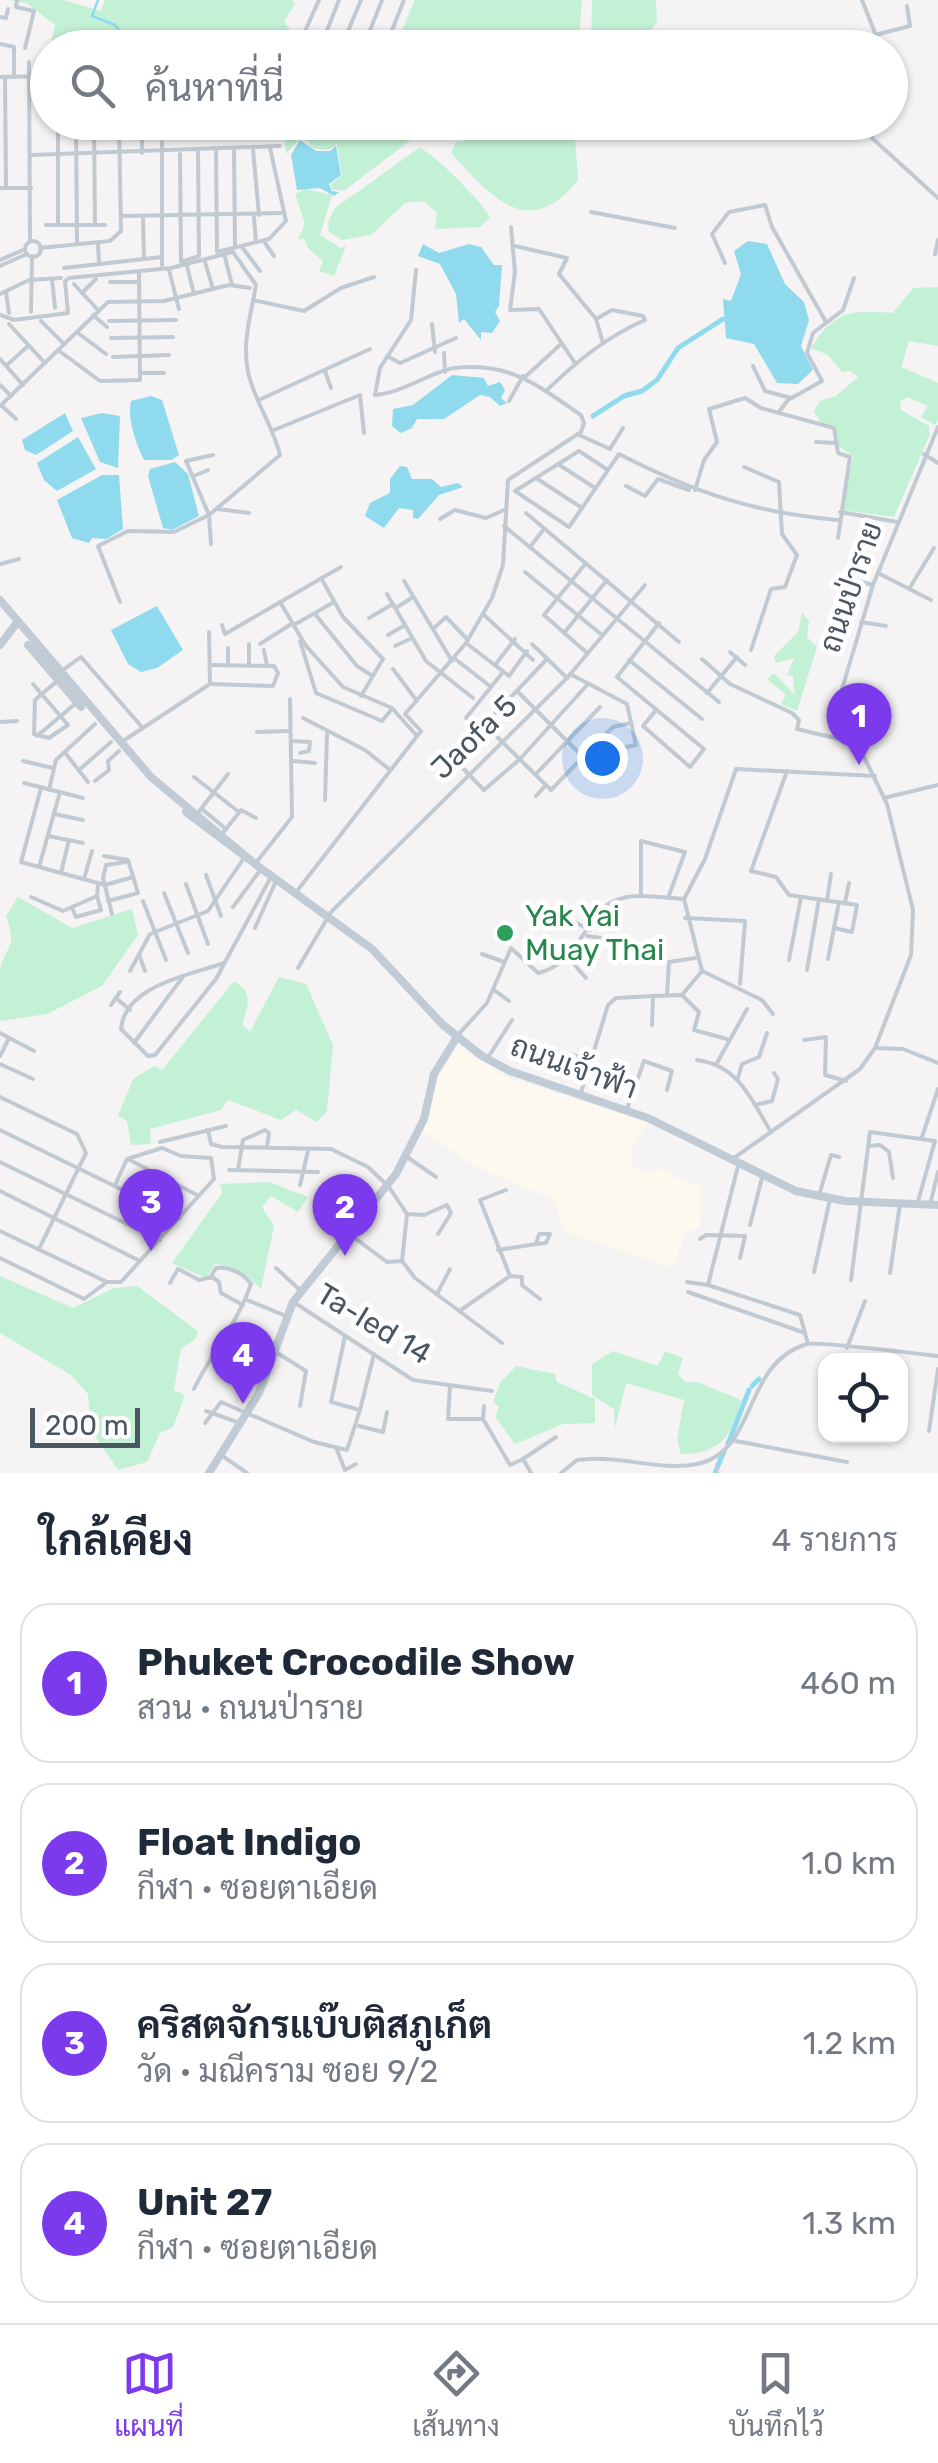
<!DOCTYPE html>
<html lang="th">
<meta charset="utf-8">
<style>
body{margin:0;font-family:Rubik,Sarabun,sans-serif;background:#f2f2f3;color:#1f2937}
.controls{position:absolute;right:30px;bottom:30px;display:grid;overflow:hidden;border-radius:20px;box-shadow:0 2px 8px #0004}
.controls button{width:90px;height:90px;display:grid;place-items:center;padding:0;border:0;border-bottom:2px solid #e0e1e3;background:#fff;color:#1f2937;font:50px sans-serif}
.scale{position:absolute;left:30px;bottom:25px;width:110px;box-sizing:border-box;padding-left:10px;border:5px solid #4a5661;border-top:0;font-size:28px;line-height:35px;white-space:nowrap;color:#4a5661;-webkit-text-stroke:8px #fff;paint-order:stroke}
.you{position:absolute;left:602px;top:758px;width:35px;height:35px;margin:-25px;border:8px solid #fff;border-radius:50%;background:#1a73e8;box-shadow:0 0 0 15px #1a73e833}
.badge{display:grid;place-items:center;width:65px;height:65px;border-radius:50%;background:#7c3aed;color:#fff;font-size:32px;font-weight:700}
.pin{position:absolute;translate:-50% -82px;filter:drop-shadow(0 2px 5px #0008)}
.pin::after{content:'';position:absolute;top:52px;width:35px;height:30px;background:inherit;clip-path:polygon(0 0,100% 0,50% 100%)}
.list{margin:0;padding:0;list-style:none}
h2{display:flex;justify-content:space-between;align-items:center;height:130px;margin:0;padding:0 40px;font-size:42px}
h2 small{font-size:32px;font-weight:400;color:#747a83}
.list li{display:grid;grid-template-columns:65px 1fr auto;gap:30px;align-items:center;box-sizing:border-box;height:160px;margin:0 20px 20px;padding:0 20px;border:2px solid #e0e1e3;border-radius:30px}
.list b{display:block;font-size:38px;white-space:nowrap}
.list p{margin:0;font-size:32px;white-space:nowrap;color:#747a83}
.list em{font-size:32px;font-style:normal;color:#747a83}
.icon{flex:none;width:55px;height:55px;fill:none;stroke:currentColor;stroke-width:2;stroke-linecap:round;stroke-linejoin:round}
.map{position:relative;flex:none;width:938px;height:1473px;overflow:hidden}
.search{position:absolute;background:#fff;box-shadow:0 2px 8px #0004;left:30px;right:30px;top:30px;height:110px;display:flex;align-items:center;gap:25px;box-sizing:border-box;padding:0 35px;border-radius:55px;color:#747a83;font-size:38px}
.sheet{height:850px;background:#fff}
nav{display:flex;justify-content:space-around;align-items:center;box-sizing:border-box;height:140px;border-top:2px solid #e0e1e3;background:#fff;font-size:28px;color:#747a83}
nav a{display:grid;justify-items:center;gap:5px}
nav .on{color:#7c3aed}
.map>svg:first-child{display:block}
</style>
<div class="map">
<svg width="938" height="1473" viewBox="0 0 938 1473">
<rect width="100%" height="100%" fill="#f5f3f3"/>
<!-- commercial -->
<path fill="#fdf9ef" d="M458 1047 508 1078 648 1122 632 1149V1166L653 1174 656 1168 675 1173 674 1178 701 1186 700 1227 685 1232 674 1268 565 1232 553 1199 478 1168 423 1131 438 1077Z"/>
<!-- green -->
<g fill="#c3f1d5">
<path d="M8 0H63L101 11 105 0H292L295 4 284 21 291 31 290 41 253 30 239 33 238 47 50 48 55 25 26 3Z"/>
<path d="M415 0H582L578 47H461L456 40 442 38 438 47H395Z"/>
<path d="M592 0H656L657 21 641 47H591Z"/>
<path d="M419 122 420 133 345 190H333L331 184 342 175 337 145 328 150 312 148 308 141 299 139 286 154 284 137 263 131 165 136 159 123Z"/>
<path d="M471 123H574L578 180C529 242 491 197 451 153L456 142 464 141Z"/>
<path d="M419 148C431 150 484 204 490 217L480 227 435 229 437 213 424 201 405 203 371 235 342 240 329 232 328 222 335 208Z"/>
<path d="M306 189 332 195 320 235 341 248 346 246 334 276 319 271 323 261 307 247 304 238 298 240 305 224 295 194Z"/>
<path d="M938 287V346L909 341 901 367 938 383V420L935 425 921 417 928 406 907 397 900 401 901 410 929 426 930 434 894 517 842 510 853 456 837 445 835 426 820 422 814 411 820 401 836 396 858 377 850 371 842 372 828 355 811 348C834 310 853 310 893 313L913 288Z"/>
<path d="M802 613 809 621 807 637 817 647 797 711 781 704 786 695 767 679 774 673 795 695 793 676 787 675 794 658 776 663 774 656 798 632Z"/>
<path d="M18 897 72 928 132 909 138 935 102 986 47 1014 0 1021C0 1005 0 985 0 970 6 943 18 951 6 916Z"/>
<path d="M279 977 306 984 333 1045 327 1111 317 1122 296 1110 281 1120 228 1100 221 1110 150 1129 151 1144 131 1145 127 1121 118 1116 133 1079 154 1066 162 1070 234 981C254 993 248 1006 242 1024L250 1032Z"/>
<path d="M269 1182 308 1197 298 1212 271 1196 262 1207 274 1226 261 1289 246 1275 216 1263 206 1278 172 1263 222 1193 220 1184Z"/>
<path d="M0 1276 73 1308 114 1288 137 1286 198 1331 195 1340 181 1348 174 1390 185 1395 173 1427 160 1433 147 1462 118 1470 91 1430 88 1394 71 1375 0 1333Z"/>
<path d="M613 1351 658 1366 665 1351 683 1358 678 1374 685 1382H697L741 1400C733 1435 719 1455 681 1454L677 1440 684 1400 626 1383 615 1428 614 1409 592 1395V1364Z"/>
<path d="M516 1366 555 1374 557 1382 595 1399V1423L563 1424 515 1444 495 1417 499 1407 493 1402 500 1383Z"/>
</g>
<!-- water -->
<g fill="#90daee">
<path d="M300 140 316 151H330L336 146 341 175 329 184 332 191 339 192 334 196 320 188 297 190 291 155Z"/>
<path d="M748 241 767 244 785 284 804 302 809 320 801 346 813 370 798 384 777 383 754 344 726 338 723 299 731 301 741 274 734 251Z"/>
<path d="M423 244 439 253 469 244 481 247 494 265H502L499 306 495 312 500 321 492 333 481 332V340L464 319 459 323 456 294 440 264 418 256Z"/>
<path d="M452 375 484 378 488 386 500 382 505 390 501 398 507 403 500 406 490 397 480 395 444 419H417L412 428 401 433 392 426 393 409 413 405Z"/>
<path d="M151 396 162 400 179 455 171 460H144C136 444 127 419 131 401Z"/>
<path d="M65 413 73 431 36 455 25 450 22 440Z"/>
<path d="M102 413 120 416 118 468 100 462 81 418Z"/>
<path d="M78 437 96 469 57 491 44 480 37 463Z"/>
<path d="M175 462 188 474 199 516 172 530 163 528 148 476 150 469Z"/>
<path d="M400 466 407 467 412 479H432L441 487 458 483 463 487 439 495 418 519 413 518V510L399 508 384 528 365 516 370 503 390 493V479Z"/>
<path d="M102 475H119L123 529 106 539 92 538 89 543 72 538 57 500Z"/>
<path d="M157 606 183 650 157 668 141 672 128 664 111 630Z"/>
</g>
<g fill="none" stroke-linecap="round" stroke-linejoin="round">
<!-- stream -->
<path stroke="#90daee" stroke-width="2.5" d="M98 0 92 16 115 25 132 48"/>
<!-- canal -->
<g stroke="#90daee" stroke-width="5">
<path d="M593 416 624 396 642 391 657 380 678 348 723 319"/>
<path d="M752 1386 759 1379"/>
<path d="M728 1444 749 1390"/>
<path d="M715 1473 724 1451"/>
</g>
<!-- street -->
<g stroke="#c1cad2" stroke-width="4">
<path d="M17 0 16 7 34 11 25 48"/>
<path d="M862 0 881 48"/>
<path d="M0 17 6 18 8 9"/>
<path d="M875 35 910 26 907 6"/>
<path d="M301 40 319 0"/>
<path d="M0 44 14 47V77"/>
<path d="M320 48 339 0"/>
<path d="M341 48 361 0"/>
<path d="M363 48 382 0"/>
<path d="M385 48 404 0"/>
<path d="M29 62 30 241"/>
<path d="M890 68 900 101 890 113"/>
<path d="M0 77 48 76"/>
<path d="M5 77 6 188"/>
<path d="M58 122V225"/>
<path d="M76 122 77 244"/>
<path d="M94 122 95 225"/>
<path d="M880 122 872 130V138L938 198"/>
<path d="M162 142V265"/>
<path d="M253 150 259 215"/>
<path d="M234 151 235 246"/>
<path d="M216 152 217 252 269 239 286 221 270 148"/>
<path d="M142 153V122"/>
<path d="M180 154 181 262 199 256 198 152"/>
<path d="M31 155 280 146"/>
<path d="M0 188H31"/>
<path d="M591 212 675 228"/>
<path d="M122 216 282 213"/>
<path d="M254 217 256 242"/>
<path d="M143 219 144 259"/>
<path d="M46 225H105"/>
<path d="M511 227 515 272 510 310 539 309 575 363"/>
<circle cx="33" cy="249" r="8"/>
<path d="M98 243 99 263"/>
<path d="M265 243 274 256"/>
<path d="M515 246 567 258 559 274 596 319"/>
<path d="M242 247 260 271"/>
<path d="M40 248 110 241 121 231 119 122"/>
<path d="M935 254 938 240"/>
<path d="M225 257 232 285"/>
<path d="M0 260 23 250"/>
<path d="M205 262 213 289"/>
<path d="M725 263 712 234 729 212 765 205 772 227 826 322"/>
<path d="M0 266 27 254"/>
<path d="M187 266 194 294"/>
<path d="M64 268 162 257"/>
<path d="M169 270 179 309"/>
<path d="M52 279 55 308"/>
<path d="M110 282H139"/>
<path d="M74 284 98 310"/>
<path d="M6 292 9 313"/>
<path d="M82 293 96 279"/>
<path d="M0 294 29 280 61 278"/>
<path d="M253 300 304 311 341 288 374 277"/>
<path d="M31 312 32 256"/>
<path d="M0 315 14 320 68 313 65 281 69 278 171 268 233 252 256 285C251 315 242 341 248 372 254 400 273 426 280 455L209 515 174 532 128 531 98 546 120 602"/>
<path d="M93 315 107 327"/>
<path d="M41 321 64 344"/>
<path d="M109 321 176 320"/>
<path d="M9 324 45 363"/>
<path d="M432 324 435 352"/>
<path d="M78 333 106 354"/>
<path d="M111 338 173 337"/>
<path d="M58 350 100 381 140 380 139 273"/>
<path d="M444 353 445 372"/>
<path d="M387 356 400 363 456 338"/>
<path d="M113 357 169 355"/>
<path d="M0 359 23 385"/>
<path d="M7 365 28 346"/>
<path d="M753 366 765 391 791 398"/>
<path d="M325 371 331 388"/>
<path d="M140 373H164"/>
<path d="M525 377 562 343"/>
<path d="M0 385 11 396"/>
<path d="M546 391C576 362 606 337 645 320L643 316 612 310 596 319 603 343"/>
<path d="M261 399 370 349"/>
<path d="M509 401 523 376"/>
<path d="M1 405 16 419"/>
<path d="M0 406 108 302 164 301 229 285 250 288"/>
<path d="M778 413 788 400 822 381 807 353 813 333 843 310 854 278"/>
<path d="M274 430 360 395 364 433"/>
<path d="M577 434 610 449 623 428"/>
<path d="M816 442 835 443"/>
<path d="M924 454 938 463"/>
<path d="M558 464 595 488"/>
<path d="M744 467 779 482 782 534 797 555 785 587 771 589 751 650"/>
<path d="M608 470 579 451 515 491 569 527 619 454C693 492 755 513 838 520"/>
<path d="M194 476 208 470"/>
<path d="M536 478 582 508"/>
<path d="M626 486 645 496 658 479 689 490"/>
<path d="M695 490 704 460 717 442 709 409 745 398 761 408 834 428 838 453 850 457 838 538"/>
<path d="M218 509 249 513"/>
<path d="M840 512 897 522"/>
<path d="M526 513 679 642"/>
<path d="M440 519 455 510 486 518 504 510"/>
<path d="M504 526 719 702"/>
<path d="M211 544 209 515 186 461 213 455"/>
<path d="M530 547 544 529"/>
<path d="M586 563 544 615 587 653"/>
<path d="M0 564 19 559"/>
<path d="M525 572 602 635"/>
<path d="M878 573 931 600"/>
<path d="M840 576 873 585"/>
<path d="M321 578 343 617 383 659 361 696"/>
<path d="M404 581 452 661"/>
<path d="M909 589 934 548"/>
<path d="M387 594 426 661 473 698"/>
<path d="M280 602 306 646 343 687 392 708 417 736"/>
<path d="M396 608 413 597"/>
<path d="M315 614 357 666 371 675"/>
<path d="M484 615 533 660"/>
<path d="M369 618 393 604"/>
<path d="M861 622 886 626"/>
<path d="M222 625 225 634 341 567"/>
<path d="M294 625 334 602"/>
<path d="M433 629 446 617 468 640"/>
<path d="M564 633 607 580"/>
<path d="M388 635 405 625"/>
<path d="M300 641 316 693 382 721 391 710"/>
<path d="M466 643 509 676 527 651"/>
<path d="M260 644 293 623"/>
<path d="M532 644 567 678"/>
<path d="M395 646 412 638"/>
<path d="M264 650 267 666"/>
<path d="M730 652 745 665"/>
<path d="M454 658 491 687 503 672"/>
<path d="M547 659 453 758 484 790 520 759 588 684"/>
<path d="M702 659 730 684 792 713 799 720 797 729 860 744"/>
<path d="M629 660 702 719"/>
<path d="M228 665V648"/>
<path d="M249 665V644"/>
<path d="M495 665 515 639"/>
<path d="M393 669 417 701"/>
<path d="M63 670 81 657 141 726"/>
<path d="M33 684 68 725 49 738 34 734 35 700 56 682"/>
<path d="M210 684 273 686 278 673 274 666 210 665"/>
<path d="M518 692 583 757 613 727 631 723"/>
<path d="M707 693 737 657"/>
<path d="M656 710 643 726 690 767 704 749 617 677 659 623"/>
<path d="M303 718 365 750 389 769"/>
<path d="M466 718 491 687"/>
<path d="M0 722 17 721"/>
<path d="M485 725 551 790 583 757 636 745 627 704 570 674"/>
<path d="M257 732 290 731"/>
<path d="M37 736 75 704"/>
<path d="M123 741 210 684 209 632"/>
<path d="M292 741 310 742 309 751 300 753"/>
<path d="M66 754 88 782"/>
<path d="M23 761 53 768"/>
<path d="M293 761 315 763"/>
<path d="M79 770 111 742"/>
<path d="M787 771 751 871 776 877 789 895 857 905 852 932 834 928"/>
<path d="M536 774 600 707"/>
<path d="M194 777 239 812"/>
<path d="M95 781 109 770 108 761 119 751"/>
<path d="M24 783 83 798"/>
<path d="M41 788 21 862 105 885 133 877"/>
<path d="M49 790 56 760 95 724"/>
<path d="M536 796 546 785"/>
<path d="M884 798 938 785"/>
<path d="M325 800 327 734"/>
<path d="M203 810 226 829"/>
<path d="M54 814 83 820"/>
<path d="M197 814 228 774"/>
<path d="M222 834 241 810 256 818"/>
<path d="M48 836 83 843"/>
<path d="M104 856 128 860 138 893 108 901"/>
<path d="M255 864 292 817 290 699"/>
<path d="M39 867 60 792"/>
<path d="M61 873 69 840"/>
<path d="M206 875 221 916"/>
<path d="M84 879 92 851"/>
<path d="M186 884 208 944"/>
<path d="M297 891 421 731 405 714 466 643 492 598 503 565 508 480 581 432 584 423 581 415C538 386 511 362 455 368 431 371 406 392 375 395L380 368 411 320 416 270"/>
<path d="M164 893 188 953"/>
<path d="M641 895V841L685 852 668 898"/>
<path d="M31 897 63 911 97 896 98 884"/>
<path d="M143 901 166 960"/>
<path d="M827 901 831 874"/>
<path d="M845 903 849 883"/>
<path d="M544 906 590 930"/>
<path d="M233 907 261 869"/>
<path d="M73 910 76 917 101 910 97 896"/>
<path d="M112 914 103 878 106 865 126 862"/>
<path d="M328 915 567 678 645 585"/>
<path d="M685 918 745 921 740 984"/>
<path d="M255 928 276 881"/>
<path d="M587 936 622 941 639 954"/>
<path d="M482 954 504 962"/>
<path d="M566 955 586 978"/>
<path d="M140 957 145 971"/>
<path d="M828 959 839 902"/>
<path d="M789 960 801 897"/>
<path d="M224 963C190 975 125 985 121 1029L148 1056 155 1055 216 979 272 875"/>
<path d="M298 968 328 917"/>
<path d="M807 970 819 899"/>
<path d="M130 971 150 934 208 911 244 858"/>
<path d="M702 971 762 1000 773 1014"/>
<path d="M494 990 509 1001"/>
<path d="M667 994 669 962 695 958"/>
<path d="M682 995 702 971 684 899 705 859 736 769 875 776"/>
<path d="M116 998 130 1010"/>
<path d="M111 1005 120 992"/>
<path d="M652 1025 653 996 682 995 699 1012 694 1030 727 1039"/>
<path d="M0 1033 34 1051"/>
<path d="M457 1036 487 1003 511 948 538 973C578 964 586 916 612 902 633 891 661 898 684 899"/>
<path d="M804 1040 826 1037 825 1075 846 1081"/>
<path d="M134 1043 182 978"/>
<path d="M875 1048 903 1049 938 1063"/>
<path d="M557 1052 591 1059"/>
<path d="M0 1056 9 1038"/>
<path d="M487 1059 512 1020"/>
<path d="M697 1060C738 1065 751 1099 771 1132"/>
<path d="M717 1063 747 1009"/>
<path d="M0 1064 33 1079"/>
<path d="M738 1078 742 1064 759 1057 767 1033"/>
<path d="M581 1093 608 1005 616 998 653 996"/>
<path d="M0 1097 77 1134 86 1153 39 1249"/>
<path d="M755 1105 772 1101 778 1079 774 1073"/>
<path d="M627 1109 644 1061 672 1071 667 1090"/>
<path d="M0 1130 180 1218"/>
<path d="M208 1130 211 1144 222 1147 331 1149 368 1167 389 1187 407 1214 402 1261 415 1278 502 1343"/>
<path d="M922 1137 938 1089"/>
<path d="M160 1142 226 1126"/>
<path d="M869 1146 880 1145 889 1152 893 1178"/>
<path d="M407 1157 436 1177"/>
<path d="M734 1158 860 1069 875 1048 911 955 913 910 887 804 843 714 840 696 873 585 938 427"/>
<path d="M128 1159 199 1196"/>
<path d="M0 1162 160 1240"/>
<path d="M738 1166 708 1285 800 1315 808 1344"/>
<path d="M229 1170 318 1172"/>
<path d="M238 1170 243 1140 265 1130 269 1133 267 1146"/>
<path d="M300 1185 308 1151"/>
<path d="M0 1191 140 1261"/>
<path d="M820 1192 831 1155 839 1157"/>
<path d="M930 1205 938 1172"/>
<path d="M407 1214 424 1215 447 1205 451 1213 438 1234"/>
<path d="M750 1225 763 1174"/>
<path d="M0 1231 107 1282"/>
<path d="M348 1233 387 1262 402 1261"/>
<path d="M700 1239 706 1235 745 1236 740 1258"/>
<path d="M498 1250 536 1244 539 1234H550L546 1243 536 1244"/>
<path d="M0 1258 84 1299 107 1282H121L214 1179 211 1158 181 1156 162 1148 127 1159 115 1185"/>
<path d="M276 1268 301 1291"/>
<path d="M814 1272 830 1199"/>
<path d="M890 1273 900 1204"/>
<path d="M510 1276 522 1277V1285L540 1299"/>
<path d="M851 1280 870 1132 935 1141 917 1205"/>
<path d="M687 1282 708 1285"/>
<path d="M170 1283 178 1269 199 1280 212 1277 219 1282 221 1293 243 1305"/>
<path d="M688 1292 805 1333"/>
<path d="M437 1294 450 1269"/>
<path d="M245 1299 286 1316"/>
<path d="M295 1303 413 1380 492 1391"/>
<path d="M461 1310 510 1276 480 1200 506 1190"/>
<path d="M345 1336 331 1402 360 1410 374 1354"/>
<path d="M847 1348 865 1301"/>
<path d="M274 1351 306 1371 300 1406"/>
<path d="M450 1386 448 1419H483"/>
<path d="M194 1389C212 1352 237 1324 251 1284 244 1274 229 1266 216 1268L210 1278"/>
<path d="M484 1406 483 1419 510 1465 523 1459"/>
<path d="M206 1411 240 1423"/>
<path d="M205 1423 221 1402 314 1442 347 1450 360 1410"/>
<path d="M359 1426 383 1432 387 1412"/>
<path d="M929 1431 938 1369"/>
<path d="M736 1441 847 1462"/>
<path d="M337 1450 345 1470 356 1464"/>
<path d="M221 1455 247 1473"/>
<path d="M531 1473 523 1459 556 1437"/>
<path d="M561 1473 577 1460 590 1459C624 1457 664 1471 697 1464 759 1451 741 1364 807 1344 817 1341 920 1354 938 1356"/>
<path d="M717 1473V1468"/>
</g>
<!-- secondary -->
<g stroke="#c1cbd6" stroke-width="8">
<path d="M0 600 151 777 255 864 372 949 443 1025 482 1056 510 1071 648 1118 796 1191 845 1201 938 1205"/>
<path d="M0 645 16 624"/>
<path d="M28 645 81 707"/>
<path d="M186 812 250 860"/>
<path d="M209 1473 259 1393 293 1302 396 1174 424 1119 434 1074 457 1037"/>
</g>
</g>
<!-- markers -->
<circle fill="#2e9e5b" stroke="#fff" stroke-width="4" cx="505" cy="933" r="10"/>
<g text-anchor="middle" stroke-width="10" stroke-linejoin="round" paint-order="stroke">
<!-- street labels -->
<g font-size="30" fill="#4a5661" stroke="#fff">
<text transform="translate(851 587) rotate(-71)" y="10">ถนนป่าราย</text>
<text transform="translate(474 737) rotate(-44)" y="10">Jaofa 5</text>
<text transform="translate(574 1067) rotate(20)" y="10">ถนนเจ้าฟ้า</text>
<text transform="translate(374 1324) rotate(31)" y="10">Ta-Ied 14</text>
</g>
<!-- leisure labels -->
<g font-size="30" fill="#27864d" stroke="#fff" text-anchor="start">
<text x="525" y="926">Yak Yai<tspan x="525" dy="34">Muay Thai</tspan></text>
</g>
</g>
</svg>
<div class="controls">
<button><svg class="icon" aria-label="locate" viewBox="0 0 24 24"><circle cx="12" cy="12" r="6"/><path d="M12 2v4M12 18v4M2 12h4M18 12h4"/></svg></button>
</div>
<div class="scale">200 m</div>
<div class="you"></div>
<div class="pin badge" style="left:859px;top:765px">1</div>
<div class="pin badge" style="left:345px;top:1256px">2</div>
<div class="pin badge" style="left:151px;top:1251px">3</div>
<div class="pin badge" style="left:243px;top:1404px">4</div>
<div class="search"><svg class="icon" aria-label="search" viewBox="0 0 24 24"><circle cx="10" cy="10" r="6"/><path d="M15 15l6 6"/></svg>ค้นหาที่นี่</div>
</div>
<section class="sheet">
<h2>ใกล้เคียง<small>4 รายการ</small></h2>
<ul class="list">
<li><span class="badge">1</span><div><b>Phuket Crocodile Show</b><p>สวน · ถนนป่าราย</p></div><em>460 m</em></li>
<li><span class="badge">2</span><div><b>Float Indigo</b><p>กีฬา · ซอยตาเอียด</p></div><em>1.0 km</em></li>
<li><span class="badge">3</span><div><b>คริสตจักรแบ๊บติสภูเก็ต</b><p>วัด · มณีคราม ซอย 9/2</p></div><em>1.2 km</em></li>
<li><span class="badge">4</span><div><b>Unit 27</b><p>กีฬา · ซอยตาเอียด</p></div><em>1.3 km</em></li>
</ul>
</section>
<nav>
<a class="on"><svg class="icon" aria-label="map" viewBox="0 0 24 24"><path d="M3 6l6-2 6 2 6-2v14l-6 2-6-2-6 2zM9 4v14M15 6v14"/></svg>แผนที่</a>
<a><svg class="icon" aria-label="directions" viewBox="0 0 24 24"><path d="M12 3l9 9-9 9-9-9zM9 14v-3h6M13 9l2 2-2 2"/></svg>เส้นทาง</a>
<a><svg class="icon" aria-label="saved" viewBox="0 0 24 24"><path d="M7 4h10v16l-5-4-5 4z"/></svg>บันทึกไว้</a>
</nav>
